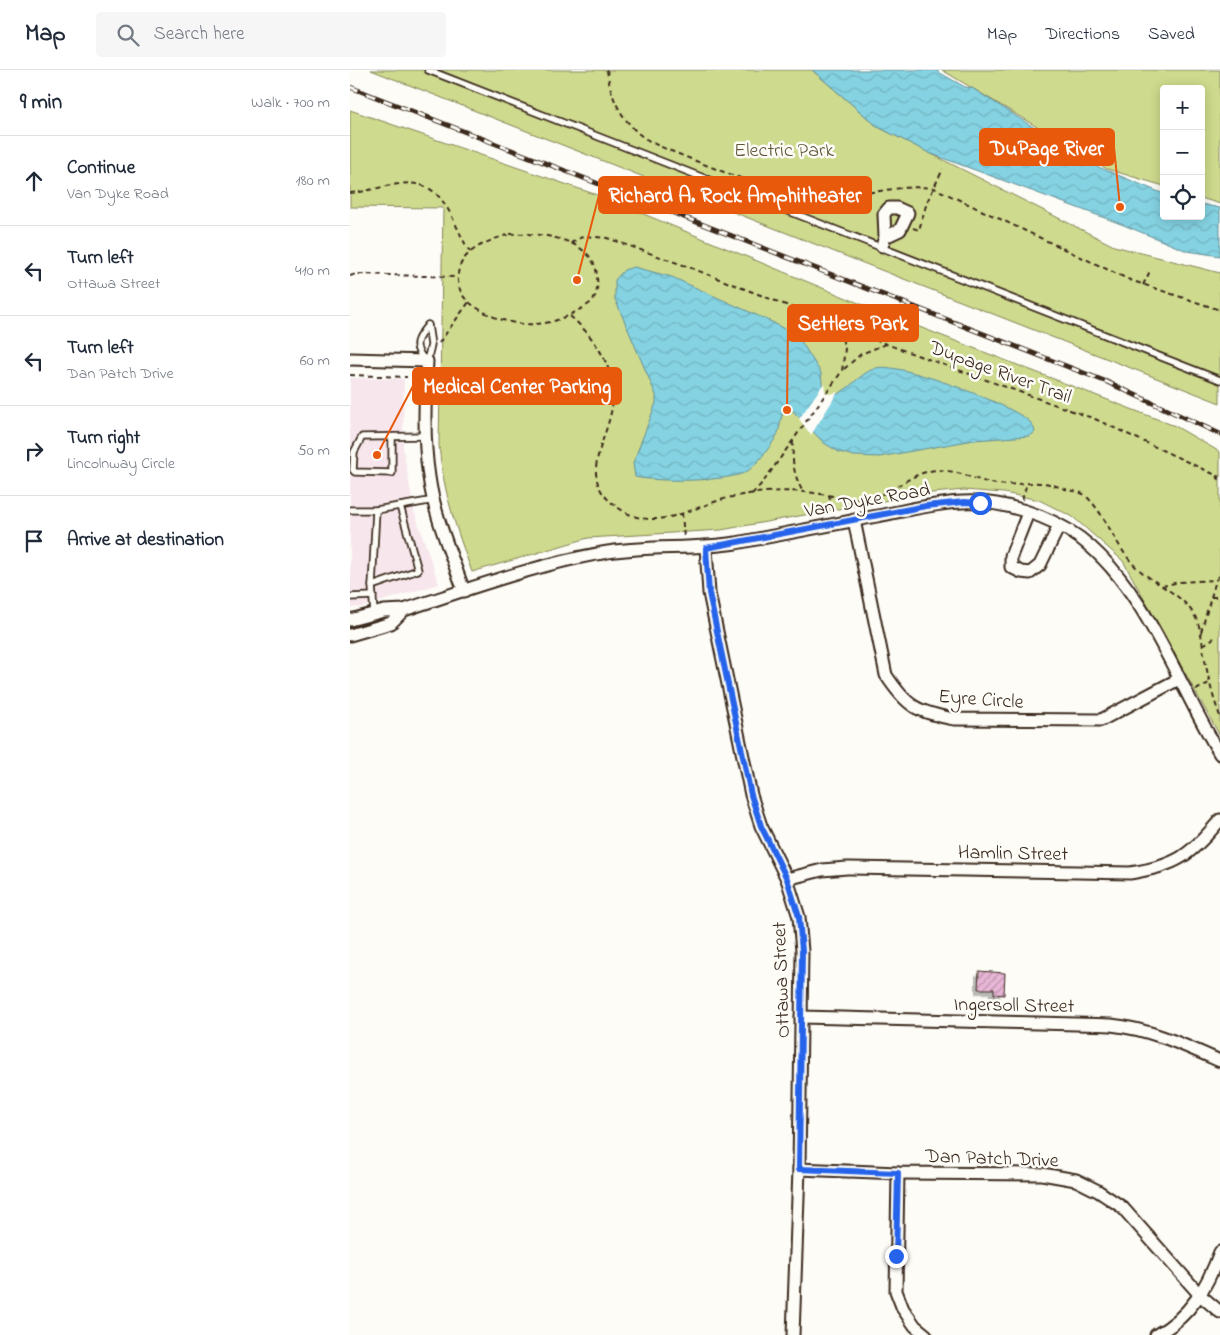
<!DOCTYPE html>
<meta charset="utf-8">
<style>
body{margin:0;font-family:"Indie Flower",sans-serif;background:#f6f6f7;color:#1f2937}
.controls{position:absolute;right:15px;top:15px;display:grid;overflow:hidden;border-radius:5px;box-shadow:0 2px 12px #0003}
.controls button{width:45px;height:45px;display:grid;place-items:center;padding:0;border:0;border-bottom:1px solid #e0e1e3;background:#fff;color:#1f2937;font:25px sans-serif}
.stop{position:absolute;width:15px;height:15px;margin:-11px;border:4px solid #2563eb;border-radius:50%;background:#fff}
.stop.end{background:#2563eb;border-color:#fff;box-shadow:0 1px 5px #0008}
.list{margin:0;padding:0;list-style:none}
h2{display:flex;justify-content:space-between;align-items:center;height:65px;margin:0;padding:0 20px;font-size:21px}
h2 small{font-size:16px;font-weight:400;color:#747a83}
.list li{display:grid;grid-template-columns:32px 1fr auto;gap:15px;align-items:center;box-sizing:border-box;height:90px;padding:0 20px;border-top:1px solid #e0e1e3}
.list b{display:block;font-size:19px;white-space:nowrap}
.list p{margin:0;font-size:16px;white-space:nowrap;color:#747a83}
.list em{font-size:16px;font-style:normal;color:#747a83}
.icon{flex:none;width:28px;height:28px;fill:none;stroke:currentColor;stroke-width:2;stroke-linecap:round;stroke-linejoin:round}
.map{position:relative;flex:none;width:870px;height:1265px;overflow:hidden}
header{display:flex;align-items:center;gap:30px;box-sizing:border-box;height:70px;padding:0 25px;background:#fff;border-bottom:1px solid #e0e1e3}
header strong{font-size:24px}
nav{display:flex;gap:28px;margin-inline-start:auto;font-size:18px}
.search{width:350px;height:45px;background:#f6f6f7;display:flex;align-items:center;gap:12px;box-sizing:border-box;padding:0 18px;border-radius:5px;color:#747a83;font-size:19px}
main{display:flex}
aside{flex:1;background:#fff}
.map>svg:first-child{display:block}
</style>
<header>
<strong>Map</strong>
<div class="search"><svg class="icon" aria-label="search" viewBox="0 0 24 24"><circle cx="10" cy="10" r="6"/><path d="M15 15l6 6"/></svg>Search here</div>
<nav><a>Map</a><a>Directions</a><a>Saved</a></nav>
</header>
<main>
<aside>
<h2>9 min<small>Walk · 700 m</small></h2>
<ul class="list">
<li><svg class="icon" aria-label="ahead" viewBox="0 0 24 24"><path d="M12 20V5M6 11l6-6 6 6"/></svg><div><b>Continue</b><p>Van Dyke Road</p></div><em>180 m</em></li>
<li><svg class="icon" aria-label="left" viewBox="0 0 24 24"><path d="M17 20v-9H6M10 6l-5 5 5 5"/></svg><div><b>Turn left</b><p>Ottawa Street</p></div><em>410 m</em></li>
<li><svg class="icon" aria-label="left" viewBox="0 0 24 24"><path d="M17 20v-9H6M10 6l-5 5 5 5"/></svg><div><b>Turn left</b><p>Dan Patch Drive</p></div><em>60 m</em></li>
<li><svg class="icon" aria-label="right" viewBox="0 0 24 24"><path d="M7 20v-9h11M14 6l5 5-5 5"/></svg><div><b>Turn right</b><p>Lincolnway Circle</p></div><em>50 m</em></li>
<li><svg class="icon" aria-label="arrive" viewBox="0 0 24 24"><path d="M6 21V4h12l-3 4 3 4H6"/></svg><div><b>Arrive at destination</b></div></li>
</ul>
</aside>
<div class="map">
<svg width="870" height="1265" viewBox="0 0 870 1265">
<defs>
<pattern id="water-waves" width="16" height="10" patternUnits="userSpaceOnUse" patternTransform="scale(1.25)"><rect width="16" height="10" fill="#84d2e2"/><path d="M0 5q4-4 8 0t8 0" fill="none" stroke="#73b4c1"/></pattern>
<pattern id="building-hatch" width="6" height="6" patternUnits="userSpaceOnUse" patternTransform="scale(1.25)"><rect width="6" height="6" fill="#e8b6d6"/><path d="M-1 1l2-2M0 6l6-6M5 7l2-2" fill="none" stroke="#bd94ad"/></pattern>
<filter id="shadow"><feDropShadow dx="-4.5" dy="4.5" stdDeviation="0" flood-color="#0004"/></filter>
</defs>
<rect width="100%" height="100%" fill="#fdfcf7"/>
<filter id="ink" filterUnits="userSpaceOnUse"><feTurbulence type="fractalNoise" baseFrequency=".02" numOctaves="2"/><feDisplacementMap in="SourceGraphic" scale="10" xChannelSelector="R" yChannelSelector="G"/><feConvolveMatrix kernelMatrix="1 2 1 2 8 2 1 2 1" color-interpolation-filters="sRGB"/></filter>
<g filter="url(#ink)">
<!-- built -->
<path fill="#f7e7ed" d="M0 308 54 309 53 378 64 441 89 514 12 537 0 538Z"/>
<!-- green -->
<g fill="#ceda8d" stroke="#848256">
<path d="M21 0H462L528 57 764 176 870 203V333Z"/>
<path d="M592 0H870V134L851 128V19H814V116L757 99Z"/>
<path d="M0 40 250 126 528 241 825 356 870 382V666L773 491 723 447 689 430 654 423 614 420 572 424 371 460 238 468 122 502C106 458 93 422 89 375L93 138 0 137Z"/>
</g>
<!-- water -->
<g fill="url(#water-waves)" stroke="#678f94">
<path d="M462 0H585L615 17 622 18 741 94 814 124V146H851V134L870 138V186L837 181 771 154 579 83 528 57Z"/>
<path d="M284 197 322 207 424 253 449 268 471 303 473 322 478 327C498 324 507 304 526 298 548 291 663 335 680 352 683 355 684 358 685 362L680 366 624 370 529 387 504 386 489 382 474 373 439 337C428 343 432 358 426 367 421 376 404 398 396 402 377 412 307 412 285 407L283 393 306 333V325L265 229V210L274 200Z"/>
</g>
<!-- pier -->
<path fill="#fdfcf7" d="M474 313 475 321 479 324 488 322 461 365 449 349Z"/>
<!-- building -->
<path fill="url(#building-hatch)" stroke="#3b2a1e" filter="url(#shadow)" d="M629 901 655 903 654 925 644 924V919H628Z"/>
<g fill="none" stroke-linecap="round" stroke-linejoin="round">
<defs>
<g id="lane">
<path d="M78 0 870 310"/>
<path d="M75 290C61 276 67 268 78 255"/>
<path d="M77 291 81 275 78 255"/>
<path d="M42 367V403L5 402 3 400 4 382 12 367 75 366"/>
<path d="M0 440H26"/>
<path d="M22 516 68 500 50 436"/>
<path d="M0 527 23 526"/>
<path d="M24 543 22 516 26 440 85 430"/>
</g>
<g id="street">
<path d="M532 176 535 167 550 160 558 143 547 138H539L534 144 535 167"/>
<path d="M0 289 77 291C75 330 73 368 79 407 84 445 101 484 114 521"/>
<path d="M678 443 661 486V497L671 502 680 503 690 495 709 456"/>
<path d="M504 450 536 605C557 637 567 642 604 649L751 650 829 609"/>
<path d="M356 478 359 523 401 725 411 756 437 809 449 847 452 881 449 1099 443 1265"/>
<path d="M0 550 34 541 54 540C119 519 185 495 252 483 296 475 342 480 386 473 433 464 480 455 527 446 555 441 584 433 613 432 651 430 699 445 730 468 796 518 827 614 870 684"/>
<path d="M0 565 41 553 54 540"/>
<path d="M437 809 472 800 497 798 780 803C826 796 840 786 870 750"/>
<path d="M451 947 761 955C800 959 834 975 870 991"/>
<path d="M449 1099 548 1103 692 1104 726 1110 748 1121 772 1137 850 1225 870 1242"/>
<path d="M548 1103 546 1221 553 1239 565 1256 576 1265"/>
<path d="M806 1265C840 1247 857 1217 870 1182"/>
</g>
</defs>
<!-- lane casing -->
<use href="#lane" stroke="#3b2a1e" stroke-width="9"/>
<!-- street casing -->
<use href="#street" stroke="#3b2a1e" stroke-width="15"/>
<!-- path -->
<g stroke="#3b2a1e" stroke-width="2" stroke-dasharray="5 4" stroke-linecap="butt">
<path d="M257 0C260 23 267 41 283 58 296 73 317 79 336 87 383 106 429 125 482 126 516 126 548 114 584 118L780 210 870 240"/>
<path d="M0 123C17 122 32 116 49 114 96 107 101 153 120 182"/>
<path d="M563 158 569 160 577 132 593 99"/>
<path d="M160 164C190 162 247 169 247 208 248 215 247 225 243 230 239 235 232 238 227 241 192 262 152 257 120 233 113 228 109 220 108 211 105 182 137 171 160 164Z"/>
<path d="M221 173 234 166 257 168 336 196 536 274 745 349 870 407"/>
<path d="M0 206 6 204 107 207"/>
<path d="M793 215 801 199"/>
<path d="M220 246C243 266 262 292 263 324 264 369 217 409 275 442 310 462 347 434 382 427 405 422 432 420 455 422 476 424 497 430 518 428 541 425 558 405 580 401 602 397 621 409 641 413 658 417 673 412 690 413 700 413 709 417 718 420 724 421 732 422 736 426 757 446 766 478 786 497 804 514 829 522 843 543 851 555 852 570 854 585 858 606 862 626 870 646"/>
<path d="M89 273 119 232"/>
<path d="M494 299 511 284 536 274"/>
<path d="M0 305 57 307"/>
<path d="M443 371C442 391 443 404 453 422"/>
<path d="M866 406 870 410"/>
<path d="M402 424 414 411 492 301 495 279 489 257"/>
<path d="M479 425 483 443"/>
<path d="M672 430 677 413"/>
<path d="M332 443 334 468"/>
<path d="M812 516 829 512 866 510"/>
<path d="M861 527H870"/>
<path d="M851 562 866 510 870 505"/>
<path d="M853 575 864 568"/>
<path d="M846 620 859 613"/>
</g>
<!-- lane -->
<use href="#lane" stroke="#fdfcf7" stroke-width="5.5"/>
<!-- street -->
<use href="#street" stroke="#fdfcf7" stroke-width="11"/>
<defs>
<path id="rail" d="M0 17 757 312 870 364"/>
</defs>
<!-- rail casing -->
<use href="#rail" stroke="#3b2a1e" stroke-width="5"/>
<!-- rail -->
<use href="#rail" stroke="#fdfcf7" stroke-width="3" stroke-dasharray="9" stroke-linecap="butt"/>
</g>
</g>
<g fill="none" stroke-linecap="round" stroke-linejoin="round" filter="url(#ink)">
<!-- route -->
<path stroke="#2563eb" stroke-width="6" d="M546 1186 548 1103 449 1099 452 881 449 847 437 809 411 756 401 725 359 523 356 478 576 436 614 432 630 433"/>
</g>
<g text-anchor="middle" stroke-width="5" stroke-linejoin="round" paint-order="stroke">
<!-- park labels -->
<g font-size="20" fill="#60563a" stroke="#fdfcf7">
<text x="434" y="86">Electric Park</text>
</g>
<!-- street labels -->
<g font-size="20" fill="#3b2a1e" stroke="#fdfcf7">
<text transform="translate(651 301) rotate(20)" y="7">Dupage River Trail</text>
<text transform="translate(517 429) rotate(-10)" y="7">Van Dyke Road</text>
<text transform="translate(631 628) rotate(4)" y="7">Eyre Circle</text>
<text transform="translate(663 782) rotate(1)" y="7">Hamlin Street</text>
<text transform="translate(430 910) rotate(-92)" y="7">Ottawa Street</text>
<text transform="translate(664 934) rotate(1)" y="7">Ingersoll Street</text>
<text transform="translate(642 1087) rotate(2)" y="7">Dan Patch Drive</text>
</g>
</g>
<!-- callouts -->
<path fill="none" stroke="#e8590c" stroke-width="2" d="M770 137L764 77M227 210L249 125M437 340L438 253M27 385L63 316"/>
<g fill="#e8590c" stroke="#fdfcf7" stroke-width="2">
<circle cx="770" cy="137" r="5"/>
<circle cx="227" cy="210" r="5"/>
<circle cx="437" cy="340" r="5"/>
<circle cx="27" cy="385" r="5"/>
</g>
<g fill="#e8590c" stroke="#e8590c" stroke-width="2">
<rect x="630" y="59" width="134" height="36" rx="5"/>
<rect x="249" y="107" width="272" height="36" rx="5"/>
<rect x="438" y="235" width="130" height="36" rx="5"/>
<rect x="63" y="298" width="208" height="36" rx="5"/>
</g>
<g font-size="21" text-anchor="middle" font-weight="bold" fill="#fff">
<text x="697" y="85">DuPage River</text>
<text x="385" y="132">Richard A. Rock Amphitheater</text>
<text x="503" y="260">Settlers Park</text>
<text x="167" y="323">Medical Center Parking</text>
</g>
</svg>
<div class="controls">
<button>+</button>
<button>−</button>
<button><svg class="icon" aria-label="locate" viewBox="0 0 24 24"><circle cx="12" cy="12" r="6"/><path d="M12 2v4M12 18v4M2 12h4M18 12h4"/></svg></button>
</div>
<div class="stop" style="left:630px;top:433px"></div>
<div class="stop end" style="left:546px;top:1186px"></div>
</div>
</main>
